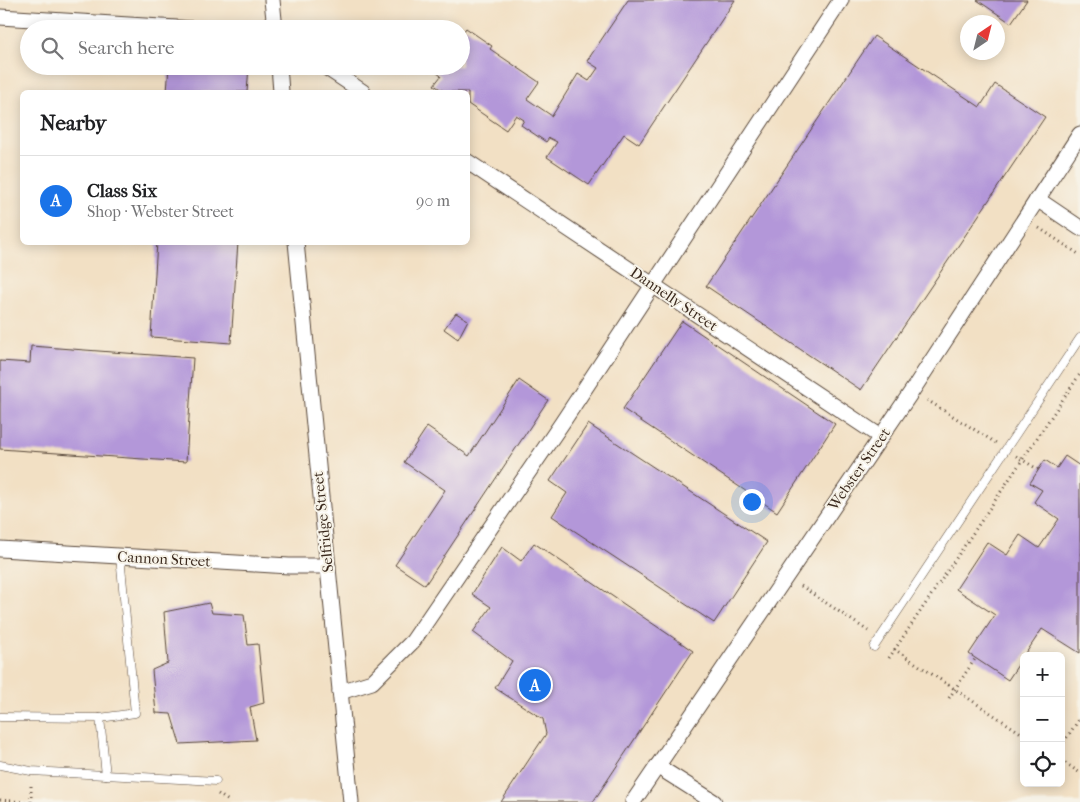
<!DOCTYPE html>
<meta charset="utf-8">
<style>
body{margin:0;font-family:"IM FELL French Canon",serif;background:#f6f6f6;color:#202124}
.controls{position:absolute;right:15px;bottom:15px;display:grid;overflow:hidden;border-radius:8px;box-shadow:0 2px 12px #0003}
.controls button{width:45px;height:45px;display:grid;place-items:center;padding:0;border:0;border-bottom:1px solid #e0e0e0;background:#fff;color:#202124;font:25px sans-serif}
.compass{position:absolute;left:960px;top:15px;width:45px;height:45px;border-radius:50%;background:#fff;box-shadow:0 2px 12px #0003;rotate:35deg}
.you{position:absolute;left:751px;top:501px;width:18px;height:18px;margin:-12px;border:4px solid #fff;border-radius:50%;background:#1a73e8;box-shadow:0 0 0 8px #1a73e833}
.badge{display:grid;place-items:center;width:32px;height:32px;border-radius:50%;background:#1a73e8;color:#fff;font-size:16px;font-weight:700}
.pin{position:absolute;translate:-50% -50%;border:2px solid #fff;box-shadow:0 1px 5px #0006}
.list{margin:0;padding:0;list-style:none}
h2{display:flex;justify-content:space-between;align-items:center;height:65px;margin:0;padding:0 20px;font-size:21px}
h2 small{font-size:16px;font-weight:400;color:#757577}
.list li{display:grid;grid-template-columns:32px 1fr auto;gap:15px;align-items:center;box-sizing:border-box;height:90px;padding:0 20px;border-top:1px solid #e0e0e0}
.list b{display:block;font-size:19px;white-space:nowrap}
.list p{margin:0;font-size:16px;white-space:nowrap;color:#757577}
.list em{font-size:16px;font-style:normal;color:#757577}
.icon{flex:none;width:28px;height:28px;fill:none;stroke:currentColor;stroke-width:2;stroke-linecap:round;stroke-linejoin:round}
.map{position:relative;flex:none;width:1080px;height:802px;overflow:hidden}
.search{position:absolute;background:#fff;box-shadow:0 2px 12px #0003;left:20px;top:20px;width:450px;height:55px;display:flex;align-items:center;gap:12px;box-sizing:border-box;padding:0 18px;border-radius:28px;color:#757577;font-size:19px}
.panel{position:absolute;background:#fff;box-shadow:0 2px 12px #0003;left:20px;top:90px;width:450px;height:155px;border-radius:8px}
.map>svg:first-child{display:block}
</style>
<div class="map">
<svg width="1080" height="802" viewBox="0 0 1080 802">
<rect width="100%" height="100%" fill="#f7f3e8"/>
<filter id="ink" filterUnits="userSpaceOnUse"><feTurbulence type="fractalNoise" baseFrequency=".02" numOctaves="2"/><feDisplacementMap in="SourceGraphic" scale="10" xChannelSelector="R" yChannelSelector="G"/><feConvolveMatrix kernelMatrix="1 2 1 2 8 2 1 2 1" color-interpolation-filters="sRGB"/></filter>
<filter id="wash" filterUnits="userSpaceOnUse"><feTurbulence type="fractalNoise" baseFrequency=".0096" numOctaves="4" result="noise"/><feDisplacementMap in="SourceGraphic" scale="20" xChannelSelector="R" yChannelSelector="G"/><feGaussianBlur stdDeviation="1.12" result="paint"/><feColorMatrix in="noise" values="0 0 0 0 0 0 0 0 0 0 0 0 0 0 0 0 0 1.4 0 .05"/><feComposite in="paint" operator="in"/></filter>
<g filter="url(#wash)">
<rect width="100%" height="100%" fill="#f2e0c4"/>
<g id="blocks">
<!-- building -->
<g fill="#b397d9">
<path d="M628 0H735L639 144 624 134 589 185 547 157 557 142 549 138 546 142 521 125 524 120 516 115 506 130 468 104V92H445L434 85 441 76 436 72 441 66H461V35L466 28 492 46 490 49 539 82 527 99 552 116 578 74 589 81 598 68 587 61Z"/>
<path d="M977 0H1027L1011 23Z"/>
<path d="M874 36 980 107 995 84 1045 117 861 390 706 286Z"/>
<path d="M169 66H249L247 92H167Z"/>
<path d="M157 242H238L231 343 151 337Z"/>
<path d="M456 313 468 320 458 339 444 329Z"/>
<path d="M682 321 835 424 777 512 623 409Z"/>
<path d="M31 346 193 358 186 462 0 449V361L30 363Z"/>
<path d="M519 380 548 400 425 585 395 565 445 490 404 462 427 427 469 456Z"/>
<path d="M588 424 767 542 714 623 552 516 567 493 550 481Z"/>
<path d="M1065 456 1080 466V653L1042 629 1008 680 969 654 995 615 956 589 987 542 1007 555 1020 535 1039 548 1059 519 1034 502 1042 490 1030 483 1045 460 1057 468Z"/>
<path d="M534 543 693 651 593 802H501L546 734 543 719 495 688 512 661 473 632 491 607 472 594 502 547 521 561Z"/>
<path d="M209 603 212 613 244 615 248 645 258 644 264 703 250 707 256 740 180 744 171 714 156 713 152 670 168 663 164 612Z"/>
</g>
</g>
</g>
<g filter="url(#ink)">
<use href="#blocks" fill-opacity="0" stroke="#564537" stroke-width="1"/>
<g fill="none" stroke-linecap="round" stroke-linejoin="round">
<defs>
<g id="service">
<path d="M874 647 1080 338"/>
<path d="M0 717 100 718 106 775"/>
<path d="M100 718 135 713 120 556"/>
<path d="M0 765 31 771 216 781"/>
</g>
<g id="minor">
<path d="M272 0 275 29"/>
<path d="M0 17 193 29"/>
<path d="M279 66 281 92"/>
<path d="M324 66 363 92"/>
<path d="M468 162 881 437"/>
<path d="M1037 199 1080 228"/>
<path d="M296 242 351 802"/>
<path d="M0 549 289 566H328"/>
<path d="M340 692 372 682 413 641 562 423 841 0"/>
<path d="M657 766 714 802"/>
<path d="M633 802 912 391 1080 134"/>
</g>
</defs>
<!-- service casing -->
<use href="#service" stroke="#564537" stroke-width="9"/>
<!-- minor casing -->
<use href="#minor" stroke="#564537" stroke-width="17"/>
<!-- path -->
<g stroke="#564537" stroke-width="3" stroke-dasharray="1 4" stroke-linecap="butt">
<path d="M1039 228 1080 255"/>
<path d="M927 400 996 443"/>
<path d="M1016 456 1039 470"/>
<path d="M801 586 868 631"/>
<path d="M894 649 1024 735"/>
<path d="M889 658 1080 374"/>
<path d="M949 698 975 659"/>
<path d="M1061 746 1080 718"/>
<path d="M1061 760 1080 773"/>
<path d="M218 794 230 802"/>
<path d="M0 800 25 802"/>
<path d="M31 802V784"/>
</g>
<!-- service -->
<use href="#service" stroke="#fff" stroke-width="8"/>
<!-- minor -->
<use href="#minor" stroke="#fff" stroke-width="15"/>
</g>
</g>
<g text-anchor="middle" stroke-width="4" stroke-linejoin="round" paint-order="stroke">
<!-- street labels -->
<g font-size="15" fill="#3b2a1e" stroke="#f7f3e8">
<text transform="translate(674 299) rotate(34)" y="5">Dannelly Street</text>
<text transform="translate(859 469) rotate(-55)" y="5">Webster Street</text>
<text transform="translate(323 522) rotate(-96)" y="5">Selfridge Street</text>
<text transform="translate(164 559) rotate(3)" y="5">Cannon Street</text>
</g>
</g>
</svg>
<div class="controls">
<button>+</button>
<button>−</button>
<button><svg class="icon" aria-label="locate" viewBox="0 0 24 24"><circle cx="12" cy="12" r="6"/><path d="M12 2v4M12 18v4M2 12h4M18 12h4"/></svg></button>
</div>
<svg class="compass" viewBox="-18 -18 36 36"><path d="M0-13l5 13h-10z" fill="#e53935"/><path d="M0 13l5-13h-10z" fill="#757577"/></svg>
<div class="you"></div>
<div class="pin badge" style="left:535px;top:685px">A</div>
<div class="search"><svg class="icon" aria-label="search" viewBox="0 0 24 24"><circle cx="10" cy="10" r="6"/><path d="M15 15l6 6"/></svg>Search here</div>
<section class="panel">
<h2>Nearby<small></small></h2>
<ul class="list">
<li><span class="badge">A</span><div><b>Class Six</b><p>Shop · Webster Street</p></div><em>90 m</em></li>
</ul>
</section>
</div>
